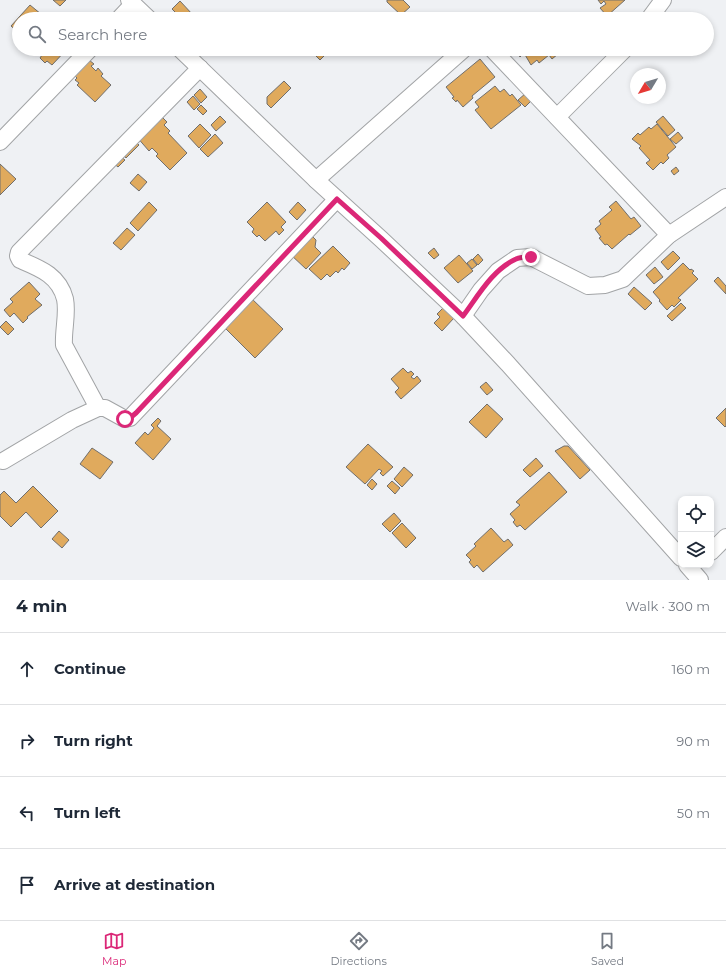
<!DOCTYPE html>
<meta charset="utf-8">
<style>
body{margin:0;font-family:Montserrat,sans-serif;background:#f6f6f7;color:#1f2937}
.controls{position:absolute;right:12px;bottom:12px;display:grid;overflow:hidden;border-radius:8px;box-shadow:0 2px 6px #0003}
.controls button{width:36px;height:36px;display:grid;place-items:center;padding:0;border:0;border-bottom:1px solid #e0e1e3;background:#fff;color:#1f2937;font:20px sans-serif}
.compass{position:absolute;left:630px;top:68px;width:36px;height:36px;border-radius:50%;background:#fff;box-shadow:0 2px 6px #0003;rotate:232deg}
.stop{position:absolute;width:12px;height:12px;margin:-9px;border:3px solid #db2777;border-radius:50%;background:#fff}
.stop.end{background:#db2777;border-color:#fff;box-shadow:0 1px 4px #0008}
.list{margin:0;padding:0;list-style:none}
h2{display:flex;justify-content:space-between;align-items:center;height:52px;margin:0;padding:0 16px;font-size:17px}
h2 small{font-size:13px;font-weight:400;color:#747a83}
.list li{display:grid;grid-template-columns:26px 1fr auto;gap:12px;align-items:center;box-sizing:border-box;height:72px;padding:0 16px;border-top:1px solid #e0e1e3}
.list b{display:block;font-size:15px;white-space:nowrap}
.list em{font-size:13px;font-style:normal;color:#747a83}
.icon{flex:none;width:22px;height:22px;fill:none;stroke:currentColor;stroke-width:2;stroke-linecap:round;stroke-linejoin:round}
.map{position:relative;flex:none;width:726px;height:580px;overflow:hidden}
.search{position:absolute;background:#fff;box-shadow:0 2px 6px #0003;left:12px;right:12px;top:12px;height:44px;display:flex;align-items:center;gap:10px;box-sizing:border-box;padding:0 14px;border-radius:22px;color:#747a83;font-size:15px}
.sheet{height:340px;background:#fff}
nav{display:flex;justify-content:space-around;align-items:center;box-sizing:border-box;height:56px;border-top:1px solid #e0e1e3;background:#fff;font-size:11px;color:#747a83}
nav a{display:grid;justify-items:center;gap:2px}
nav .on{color:#db2777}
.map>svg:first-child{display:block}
</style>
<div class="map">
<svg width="726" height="580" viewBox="0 0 726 580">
<rect width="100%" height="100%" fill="#eff1f4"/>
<!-- building -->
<g fill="#e0aa5d" stroke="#706e6c">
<path d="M53 0H66L60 6Z"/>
<path d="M387 0H403L410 7 401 15 387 2Z"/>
<path d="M598 0H625L607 16 600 8 606 4 604 1 601 4Z"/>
<path d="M180 1 193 15 189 19H182L172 9Z"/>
<path d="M30 5 47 19H19V39L14 34 17 31 11 26Z"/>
<path d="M37 49H67L52 65 47 61 45 63 40 58 42 55Z"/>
<path d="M319 49H331L320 60 314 54Z"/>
<path d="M517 49H564L552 59 549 55 539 63 537 60 531 65 524 53 520 57 515 50Z"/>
<path d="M480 59 495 77 472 96 473 98 463 107 457 100 456 102 452 98 454 97 446 87Z"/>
<path d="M89 60 94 64 91 66 96 71 98 68 103 74 101 76 111 85 95 102 77 85 79 83 75 80 77 78 74 75Z"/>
<path d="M284 81 291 88 271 108 267 104V97Z"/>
<path d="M495 86 500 92 504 89 510 96 512 94 521 105 491 129 475 110 479 107 475 102Z"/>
<path d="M200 89 207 97 201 103 194 95Z"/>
<path d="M526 93 532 100 525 107 518 100Z"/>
<path d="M193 96 200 104 194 110 187 102Z"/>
<path d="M201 105 207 111 203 115 197 109Z"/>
<path d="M159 114 167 122 164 125 170 131 168 133 187 153 170 170 156 156 158 154 152 148 149 151 136 136Z"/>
<path d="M220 116 226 122 216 131 211 125Z"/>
<path d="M663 116 675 130 668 136 656 122Z"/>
<path d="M200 124 211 135 199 148 188 136Z"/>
<path d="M657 124 676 147 667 155 669 158 663 164 661 162 653 170 646 163 650 160 639 148 641 146 632 139 638 133 640 135 649 127 651 129Z"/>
<path d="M678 132 683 138 676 144 670 139Z"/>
<path d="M215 134 223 143 208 157 200 149Z"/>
<path d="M132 138 139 145 126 158 120 151Z"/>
<path d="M119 155 125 160 118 167 112 162Z"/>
<path d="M0 164 16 179 0 195Z"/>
<path d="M676 167 679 171 674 175 671 171Z"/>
<path d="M138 174 147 182 139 191 130 183Z"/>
<path d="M616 201 631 219 634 217 641 226 630 235 629 234 612 249 607 244 605 245 599 238 601 237 595 229 601 224 599 221 612 210 609 207Z"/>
<path d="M149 202 157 210 138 231 130 223Z"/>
<path d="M267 202 286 222 281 227 284 230 279 235 276 231 265 241 259 235 257 237 252 232 254 229 247 222Z"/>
<path d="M298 202 306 210 297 220 289 212Z"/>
<path d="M127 228 135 235 121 250 113 243Z"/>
<path d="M312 236 316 240 315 247 321 253 306 269 290 254Z"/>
<path d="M333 246 350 263 344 270 342 268 338 273 336 271 330 277 327 274 321 280 309 269Z"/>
<path d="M434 248 439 255 434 259 428 253Z"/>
<path d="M673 251 680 258 668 270 661 262Z"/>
<path d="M478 254 483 260 478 265 473 259Z"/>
<path d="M459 255 473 271 458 283 444 268Z"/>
<path d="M472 259 477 265 472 269 467 263Z"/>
<path d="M683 263 690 270 691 269 694 271 692 273 698 279 678 298 681 300 674 307 672 305 667 310 659 301 660 300 653 292Z"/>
<path d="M655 267 663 277 654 284 646 275Z"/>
<path d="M718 277 726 286V294L714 281Z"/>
<path d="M29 282 40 294 35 299 42 305 27 317 28 318 23 323 14 313 10 317 4 310 13 302 10 299Z"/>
<path d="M634 287 652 303 645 310 628 294Z"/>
<path d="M250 297 283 329 255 358 222 325Z"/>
<path d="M681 303 686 308 672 321 667 316Z"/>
<path d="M443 308 454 318 442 331 434 323 440 317 437 314Z"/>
<path d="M6 321 14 329 8 335 0 327Z"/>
<path d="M403 368 408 373 411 371 414 374 411 377 414 379 417 376 421 381 401 399 395 392 399 388 391 379Z"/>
<path d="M486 382 493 390 487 395 480 387Z"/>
<path d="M487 404 503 419 486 438 469 422Z"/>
<path d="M726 408V426L725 427 716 418Z"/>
<path d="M158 418 161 421 157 426 171 439 153 460 135 443 145 432 148 435 154 428 151 425Z"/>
<path d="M368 444 393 467 383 476 380 473 382 471 379 469 365 484 346 467Z"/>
<path d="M564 446H568L590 470 580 479 555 451Z"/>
<path d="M92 448 113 462 100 479 80 464Z"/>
<path d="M536 458 543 466 530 477 523 470Z"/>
<path d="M404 467 413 475 402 487 394 479Z"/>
<path d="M549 472 567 492 525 530 520 525 517 527 513 522 515 520 510 514 520 505 516 502Z"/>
<path d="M372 479 377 484 372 490 367 485Z"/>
<path d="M392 481 400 488 395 494 387 486Z"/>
<path d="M33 486 58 511 41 528 26 512 11 527 0 516V495L4 491 16 503Z"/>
<path d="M394 513 401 521 390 532 382 524Z"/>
<path d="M402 523 416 538 406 548 392 533Z"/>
<path d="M491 528 504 542 508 539 513 545 483 572 477 565 474 568 469 562 471 560 466 555 476 546 474 544Z"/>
<path d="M59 531 69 540 62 548 52 539Z"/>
</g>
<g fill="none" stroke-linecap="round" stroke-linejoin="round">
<defs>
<g id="street">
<path d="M129 0 149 19"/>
<path d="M119 19 133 4"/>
<path d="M649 19 663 0"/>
<path d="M180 49 316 180 381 239 463 316 508 364 681 558"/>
<path d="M492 49 669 235"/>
<path d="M557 117 625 49"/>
<path d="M0 142 90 49"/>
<path d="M316 180 464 49"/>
<path d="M463 316 481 290 498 271 517 258 531 257 588 286 605 285 623 279 669 235 726 197"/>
<path d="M98 408 64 345C63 330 68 314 65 299 59 275 39 268 20 260L18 256 19 252 200 68"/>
<path d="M3 461 72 420 98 408H105L125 419 130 418 337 199"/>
<path d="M711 552 726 537"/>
<path d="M687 565 700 580"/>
</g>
</defs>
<!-- street casing -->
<use href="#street" stroke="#a2a4a6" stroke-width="18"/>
<!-- street -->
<use href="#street" stroke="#fff" stroke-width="16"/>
</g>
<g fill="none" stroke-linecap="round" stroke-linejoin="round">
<!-- route -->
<path stroke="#db2777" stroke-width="5" d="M125 419 130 418 136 413 337 199 381 238 463 316C478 296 492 270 516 259 520 257 526 257 531 257"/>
</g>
</svg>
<div class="controls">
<button><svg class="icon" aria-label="locate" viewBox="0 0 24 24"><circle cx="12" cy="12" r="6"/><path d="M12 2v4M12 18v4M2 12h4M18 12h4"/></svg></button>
<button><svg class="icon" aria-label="layers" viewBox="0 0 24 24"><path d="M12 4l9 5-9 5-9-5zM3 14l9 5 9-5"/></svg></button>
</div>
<svg class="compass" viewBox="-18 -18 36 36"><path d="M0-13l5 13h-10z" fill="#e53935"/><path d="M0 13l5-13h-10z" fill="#747a83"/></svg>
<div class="stop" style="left:125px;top:419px"></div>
<div class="stop end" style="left:531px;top:257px"></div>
<div class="search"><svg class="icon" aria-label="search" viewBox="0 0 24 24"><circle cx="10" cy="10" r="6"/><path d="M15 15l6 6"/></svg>Search here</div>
</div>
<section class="sheet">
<h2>4 min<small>Walk · 300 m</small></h2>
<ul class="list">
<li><svg class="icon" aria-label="ahead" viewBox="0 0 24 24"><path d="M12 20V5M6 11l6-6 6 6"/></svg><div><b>Continue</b></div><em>160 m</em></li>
<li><svg class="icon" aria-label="right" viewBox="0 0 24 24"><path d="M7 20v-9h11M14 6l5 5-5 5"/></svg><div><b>Turn right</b></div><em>90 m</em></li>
<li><svg class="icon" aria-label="left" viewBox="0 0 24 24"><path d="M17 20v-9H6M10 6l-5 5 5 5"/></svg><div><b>Turn left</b></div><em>50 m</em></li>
<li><svg class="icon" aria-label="arrive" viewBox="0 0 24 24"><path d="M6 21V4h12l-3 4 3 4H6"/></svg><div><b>Arrive at destination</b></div></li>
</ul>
</section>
<nav>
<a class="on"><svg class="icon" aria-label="map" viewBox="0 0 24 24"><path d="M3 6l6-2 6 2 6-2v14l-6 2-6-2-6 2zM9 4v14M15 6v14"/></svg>Map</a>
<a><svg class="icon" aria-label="directions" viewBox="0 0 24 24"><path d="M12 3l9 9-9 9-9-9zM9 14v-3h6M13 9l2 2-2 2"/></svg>Directions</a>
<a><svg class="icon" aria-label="saved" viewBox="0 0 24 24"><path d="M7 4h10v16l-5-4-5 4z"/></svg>Saved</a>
</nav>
